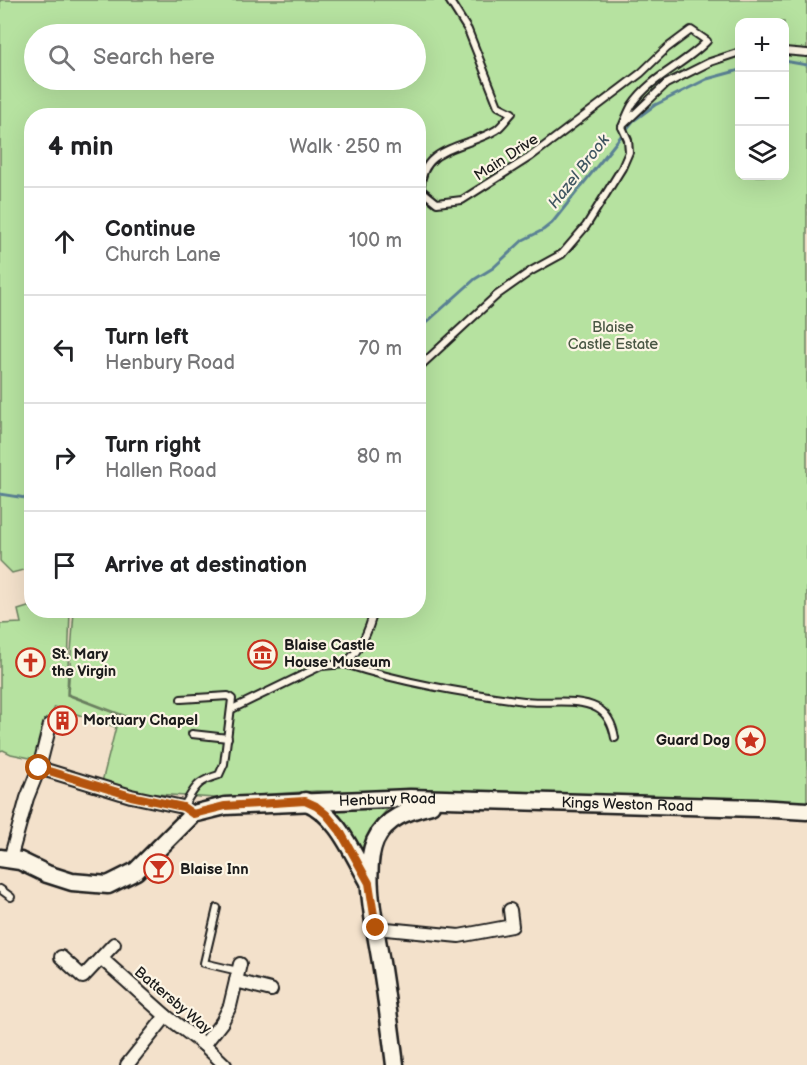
<!DOCTYPE html>
<meta charset="utf-8">
<style>
body{margin:0;font-family:"Balsamiq Sans",sans-serif;background:#f6f6f6;color:#202124}
.controls{position:absolute;right:18px;top:18px;display:grid;overflow:hidden;border-radius:12px;box-shadow:0 6px 24px #0002}
.controls button{width:54px;height:54px;display:grid;place-items:center;padding:0;border:0;border-bottom:2px solid #e0e0e0;background:#fff;color:#202124;font:30px sans-serif}
.stop{position:absolute;width:18px;height:18px;margin:-14px;border:4px solid #b45309;border-radius:50%;background:#fff}
.stop.end{background:#b45309;border-color:#fff;box-shadow:0 2px 6px #0008}
.list{margin:0;padding:0;list-style:none}
h2{display:flex;justify-content:space-between;align-items:center;height:78px;margin:0;padding:0 24px;font-size:26px}
h2 small{font-size:20px;font-weight:400;color:#757577}
.list li{display:grid;grid-template-columns:39px 1fr auto;gap:18px;align-items:center;box-sizing:border-box;height:108px;padding:0 24px;border-top:2px solid #e0e0e0}
.list b{display:block;font-size:22px;white-space:nowrap}
.list p{margin:0;font-size:20px;white-space:nowrap;color:#757577}
.list em{font-size:20px;font-style:normal;color:#757577}
.icon{flex:none;width:33px;height:33px;fill:none;stroke:currentColor;stroke-width:2;stroke-linecap:round;stroke-linejoin:round}
.map{position:relative;flex:none;width:807px;height:1065px;overflow:hidden}
.search{position:absolute;background:#fff;box-shadow:0 6px 24px #0002;left:24px;top:24px;width:402px;height:66px;display:flex;align-items:center;gap:15px;box-sizing:border-box;padding:0 21px;border-radius:33px;color:#757577;font-size:22px}
.panel{position:absolute;background:#fff;box-shadow:0 6px 24px #0002;left:24px;top:108px;width:402px;height:510px;border-radius:24px}
.map>svg:first-child{display:block}
</style>
<div class="map">
<svg width="807" height="1065" viewBox="0 0 807 1065">
<rect width="100%" height="100%" fill="#f3e1cb"/>
<filter id="ink" filterUnits="userSpaceOnUse"><feTurbulence type="fractalNoise" baseFrequency=".0167" numOctaves="2"/><feDisplacementMap in="SourceGraphic" scale="12" xChannelSelector="R" yChannelSelector="G"/><feConvolveMatrix kernelMatrix="1 2 1 2 8 2 1 2 1" color-interpolation-filters="sRGB"/></filter>
<g filter="url(#ink)">
<!-- green -->
<g fill="#b6e2a0" stroke="#697f5e" stroke-width="1.5" fill-rule="evenodd">
<path d="M0 0H807V805L417 792 316 791 215 798 141 793 102 782 116 727 55 707 40 740 35 759 11 754 3 750 0 751V624L21 623 18 610 31 606 32 610 70 611 67 695 126 718V716L68 694 74 611 418 610V116H32L31 568 12 573 0 561ZM740 22H784V176H740ZM34 34H416V80H34Z"/>
<path d="M391 806C376 820 367 834 364 854L333 807Z"/>
</g>
<g fill="none" stroke-linecap="round" stroke-linejoin="round">
<!-- stream -->
<g stroke="#5a8194" stroke-width="3">
<path d="M784 61 807 65"/>
<path d="M418 330 475 279 493 268 523 240 543 230 552 223 633 121 655 105 707 79 740 70"/>
<path d="M0 494 32 499"/>
</g>
<defs>
<g id="service">
<path d="M449 0 468 30 498 106 512 113C507 118 502 126 496 130 467 148 419 146 421 190L437 203 462 200 530 157 641 73 667 48 691 30 707 41C684 65 650 77 632 105 628 112 625 120 622 127"/>
<path d="M784 51 807 53"/>
<path d="M624 124 666 84 710 62 740 52"/>
<path d="M418 368 497 295 531 271 562 254 586 226 622 168 629 152 628 140 622 127"/>
<path d="M345 664C403 683 464 693 524 701 547 704 576 697 597 708 608 714 613 726 615 738"/>
<path d="M181 699 228 696 232 699 224 764 219 775C195 782 196 787 183 807"/>
<path d="M232 709 321 666 345 664C361 649 369 632 374 610"/>
<path d="M192 734 228 738"/>
<path d="M0 889 11 897"/>
<path d="M217 908 204 963 238 971"/>
</g>
<g id="minor">
<path d="M39 768 131 796 183 807 193 814"/>
<path d="M10 859 27 798 39 768 50 725"/>
<path d="M376 928 459 936 512 926 510 910"/>
<path d="M61 957 83 977 114 944"/>
<path d="M101 958 166 1016 204 1045 225 1065"/>
<path d="M236 981 271 990"/>
<path d="M204 1045 222 1022 230 1006 240 964"/>
<path d="M127 1065 166 1016"/>
</g>
<g id="secondary">
<path d="M305 801C338 815 352 853 369 882"/>
<path id="s1" d="M0 858 20 861 47 874 72 882 108 885 136 871 193 814 225 806 410 798 757 808 807 811"/>
<path d="M395 1065C391 1033 387 1001 382 969 377 934 361 874 375 841 386 817 408 811 431 805"/>
</g>
</defs>
<!-- service casing -->
<use href="#service" stroke="#1c1c1c" stroke-width="10"/>
<!-- minor casing -->
<use href="#minor" stroke="#1c1c1c" stroke-width="16"/>
<!-- secondary casing -->
<use href="#secondary" stroke="#1c1c1c" stroke-width="21"/>
<!-- service -->
<use href="#service" stroke="#fcf5e5" stroke-width="6"/>
<!-- minor -->
<use href="#minor" stroke="#fcf5e5" stroke-width="12"/>
<!-- secondary -->
<use href="#secondary" stroke="#fcf5e5" stroke-width="16"/>
</g>
</g>
<g fill="none" stroke-linecap="round" stroke-linejoin="round" filter="url(#ink)">
<!-- route -->
<path stroke="#b45309" stroke-width="8" d="M39 768 131 796 183 807 193 814 225 806 305 801 316 806 326 814 340 831 369 883 376 928"/>
</g>
<!-- icons -->
<defs>
<symbol id="museum-ring" viewBox="-11 -11 22 22"><circle r="9.5" fill="#fcf5e5" stroke="#c8321e" stroke-width="1.5"/><path d="M0-6L6-3V-2H-6V-3ZM-5-1h2V3h-2ZM-1-1h2V3h-2ZM3-1h2V3H3ZM-6 4H6V6H-6Z" fill="#c8321e"/></symbol>
<symbol id="church-ring" viewBox="-11 -11 22 22"><circle r="9.5" fill="#fcf5e5" stroke="#c8321e" stroke-width="1.5"/><path d="M-1.2-6h2.4v3.5h3.3v2.4h-3.3V6h-2.4V-.1h-3.3v-2.4h3.3Z" fill="#c8321e"/></symbol>
<symbol id="building-ring" viewBox="-11 -11 22 22"><circle r="9.5" fill="#fcf5e5" stroke="#c8321e" stroke-width="1.5"/><path d="M-4-6H4V6H1V3H-1V6H-4ZM-2.5-4.3h1.7v1.8h-1.7ZM.8-4.3h1.7v1.8H.8ZM-2.5-1h1.7V.8h-1.7ZM.8-1h1.7V.8H.8Z" fill="#c8321e"/></symbol>
<symbol id="sight-ring" viewBox="-11 -11 22 22"><circle r="9.5" fill="#fcf5e5" stroke="#c8321e" stroke-width="1.5"/><path d="M0-6L1.8-2.2L6-1.7L2.9 1.2L3.7 5.4L0 3.3L-3.7 5.4L-2.9 1.2L-6-1.7L-1.8-2.2Z" fill="#c8321e"/></symbol>
<symbol id="bar-ring" viewBox="-11 -11 22 22"><circle r="9.5" fill="#fcf5e5" stroke="#c8321e" stroke-width="1.5"/><path d="M-6-5H6L.8 .8V4.5H3.5V6h-7V4.5H-.8V.8Z" fill="#c8321e"/></symbol>
</defs>
<g fill-rule="evenodd">
<use href="#museum-ring" x="246" y="638" width="33" height="33"/>
<use href="#church-ring" x="14" y="646" width="33" height="33"/>
<use href="#building-ring" x="46" y="704" width="33" height="33"/>
<use href="#sight-ring" x="734" y="724" width="33" height="33"/>
<use href="#bar-ring" x="142" y="852" width="33" height="33"/>
</g>
<g text-anchor="middle" stroke-width="4.5" stroke-linejoin="round" paint-order="stroke">
<!-- street labels -->
<g font-size="15" fill="#1c1c1c" stroke="#fcf5e5">
<text transform="translate(506 157) rotate(-33)" y="5">Main Drive</text>
<text dy="5" stroke="none"><textPath href="#s1" startOffset="420">Henbury Road</textPath></text>
<text dy="5" stroke="none"><textPath href="#s1" startOffset="660">Kings Weston Road</textPath></text>
<text transform="translate(173 1000) rotate(40)" y="5">Battersby Way</text>
</g>
<!-- park labels -->
<g font-size="15" fill="#4a5744" stroke="#fcf5e5">
<text x="613" y="332">Blaise<tspan x="613" dy="17">Castle Estate</tspan></text>
</g>
<!-- poi labels -->
<g font-size="15" font-weight="bold" fill="#1c1c1c" stroke="#fcf5e5" text-anchor="start">
<text x="284" y="650">Blaise Castle<tspan x="284" dy="17">House Museum</tspan></text>
<text x="52" y="659">St. Mary<tspan x="52" dy="17">the Virgin</tspan></text>
<text x="83" y="725">Mortuary Chapel</text>
<text x="730" y="745" text-anchor="end">Guard Dog</text>
<text x="180" y="874">Blaise Inn</text>
</g>
<!-- water labels -->
<g font-size="16" font-style="italic" fill="#405762" stroke="#fcf5e5">
<text transform="translate(578 171) rotate(-52)" y="6">Hazel Brook</text>
</g>
</g>
</svg>
<div class="controls">
<button>+</button>
<button>−</button>
<button><svg class="icon" aria-label="layers" viewBox="0 0 24 24"><path d="M12 4l9 5-9 5-9-5zM3 14l9 5 9-5"/></svg></button>
</div>
<div class="stop" style="left:39px;top:768px"></div>
<div class="stop end" style="left:376px;top:928px"></div>
<div class="search"><svg class="icon" aria-label="search" viewBox="0 0 24 24"><circle cx="10" cy="10" r="6"/><path d="M15 15l6 6"/></svg>Search here</div>
<section class="panel">
<h2>4 min<small>Walk · 250 m</small></h2>
<ul class="list">
<li><svg class="icon" aria-label="ahead" viewBox="0 0 24 24"><path d="M12 20V5M6 11l6-6 6 6"/></svg><div><b>Continue</b><p>Church Lane</p></div><em>100 m</em></li>
<li><svg class="icon" aria-label="left" viewBox="0 0 24 24"><path d="M17 20v-9H6M10 6l-5 5 5 5"/></svg><div><b>Turn left</b><p>Henbury Road</p></div><em>70 m</em></li>
<li><svg class="icon" aria-label="right" viewBox="0 0 24 24"><path d="M7 20v-9h11M14 6l5 5-5 5"/></svg><div><b>Turn right</b><p>Hallen Road</p></div><em>80 m</em></li>
<li><svg class="icon" aria-label="arrive" viewBox="0 0 24 24"><path d="M6 21V4h12l-3 4 3 4H6"/></svg><div><b>Arrive at destination</b></div></li>
</ul>
</section>
</div>
